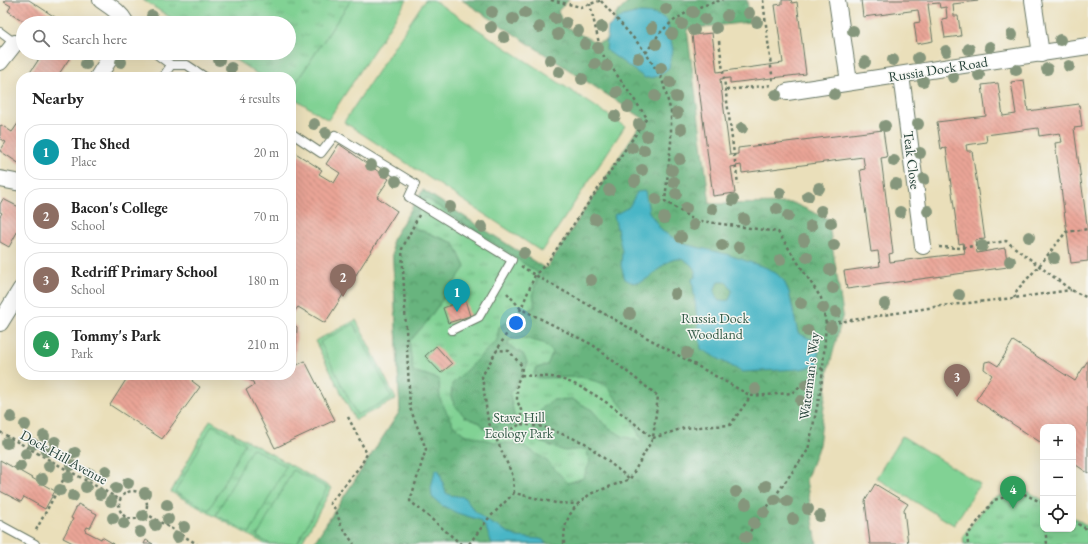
<!DOCTYPE html>
<meta charset="utf-8">
<style>
body{margin:0;font-family:"EB Garamond",serif;background:#f2f2f2;color:#222}
.controls{position:absolute;right:12px;bottom:12px;display:grid;overflow:hidden;border-radius:8px;box-shadow:0 4px 16px #0002}
.controls button{width:36px;height:36px;display:grid;place-items:center;padding:0;border:0;border-bottom:1px solid #e0e0e0;background:#fff;color:#222;font:20px sans-serif}
.you{position:absolute;left:516px;top:323px;width:14px;height:14px;margin:-10px;border:3px solid #fff;border-radius:50%;background:#1a73e8;box-shadow:0 0 0 6px #1a73e833}
.badge{display:grid;place-items:center;width:26px;height:26px;border-radius:50%;background:#0f766e;color:#fff;font-size:13px;font-weight:700}
.pin{position:absolute;translate:-50% -33px;filter:drop-shadow(0 1px 2px #0008)}
.pin::after{content:'';position:absolute;top:21px;width:14px;height:12px;background:inherit;clip-path:polygon(0 0,100% 0,50% 100%)}
.list{margin:0;padding:0;list-style:none}
h2{display:flex;justify-content:space-between;align-items:center;height:52px;margin:0;padding:0 16px;font-size:17px}
h2 small{font-size:13px;font-weight:400;color:#767676}
.list li{display:grid;grid-template-columns:26px 1fr auto;gap:12px;align-items:center;box-sizing:border-box;height:56px;margin:0 8px 8px;padding:0 8px;border:1px solid #e0e0e0;border-radius:16px}
.list b{display:block;font-size:15px;white-space:nowrap}
.list p{margin:0;font-size:13px;white-space:nowrap;color:#767676}
.list em{font-size:13px;font-style:normal;color:#767676}
.icon{flex:none;width:22px;height:22px;fill:none;stroke:currentColor;stroke-width:2;stroke-linecap:round;stroke-linejoin:round}
.map{position:relative;flex:none;width:1088px;height:544px;overflow:hidden}
.search{position:absolute;background:#fff;box-shadow:0 4px 16px #0002;left:16px;top:16px;width:280px;height:44px;display:flex;align-items:center;gap:10px;box-sizing:border-box;padding:0 14px;border-radius:22px;color:#767676;font-size:15px}
.panel{position:absolute;background:#fff;box-shadow:0 4px 16px #0002;left:16px;top:72px;width:280px;height:308px;border-radius:16px}
.map>svg:first-child{display:block}
</style>
<div class="map">
<svg width="1088" height="544" viewBox="0 0 1088 544">
<defs>
<pattern id="grass-tufts" width="24" height="20" patternUnits="userSpaceOnUse"><rect width="24" height="20" fill="#81d294"/><path d="M3 7l-1-3M5 7V3M7 7l1-3M15 17l-1-3M17 17v-4M19 17l1-3" fill="none" stroke="#69ac7a"/></pattern>
<pattern id="forest-crowns" width="20" height="18" patternUnits="userSpaceOnUse"><rect width="20" height="18" fill="#68b47e"/><path d="M2 6a3 3 0 1 1 6 0M12 15a3 3 0 1 1 6 0" fill="none" stroke="#559468"/></pattern>
<pattern id="building-back-hatch" width="6" height="6" patternUnits="userSpaceOnUse"><rect width="6" height="6" fill="#eaa496"/><path d="M-1 5l2 2M0 0l6 6M5-1l2 2" fill="none" stroke="#bd877b"/></pattern>
</defs>
<rect width="100%" height="100%" fill="#f6f6f2"/>
<filter id="ink" filterUnits="userSpaceOnUse"><feTurbulence type="fractalNoise" baseFrequency=".025" numOctaves="2"/><feDisplacementMap in="SourceGraphic" scale="8" xChannelSelector="R" yChannelSelector="G"/><feConvolveMatrix kernelMatrix="1 2 1 2 8 2 1 2 1" color-interpolation-filters="sRGB"/></filter>
<filter id="wash" filterUnits="userSpaceOnUse"><feTurbulence type="fractalNoise" baseFrequency=".012" numOctaves="4" result="noise"/><feDisplacementMap in="SourceGraphic" scale="16" xChannelSelector="R" yChannelSelector="G"/><feGaussianBlur stdDeviation="0.9" result="paint"/><feColorMatrix in="noise" values="0 0 0 0 0 0 0 0 0 0 0 0 0 0 0 0 0 1.4 0 .05"/><feComposite in="paint" operator="in"/></filter>
<g filter="url(#wash)">
<rect width="100%" height="100%" fill="#eadfba"/>
<!-- grass -->
<g fill="url(#grass-tufts)" stroke="#508864">
<path d="M143 0H351L291 90V77H262L225 53H289V23H179Z"/>
<path d="M423 190 728 410 652 544 326 524 400 411 392 240Z"/>
<path d="M356 320 396 399 355 420 315 341Z"/>
<path d="M210 420 332 488 301 544H265L171 492Z"/>
<path d="M1022 488 1043 500V529H1073V517L1088 526V544H964L963 536 991 499Z"/>
</g>
<!-- forest -->
<path fill="url(#forest-crowns)" stroke="#447859" fill-rule="evenodd" d="M462 0H569L558 11 564 26 597 43 614 38 615 15 630 0H747L750 22 687 29 710 204 793 203 828 219 843 314 829 368 819 445 806 480 817 544H313L400 411 392 240 423 190 546 269 644 119ZM426 198 538 273 533 293 535 307 518 314 499 327 497 340 452 384 451 397 454 404 465 417 480 423 488 432 502 433 517 423 514 415 510 394 528 364 523 354 508 345 509 340 524 338 543 343 553 352 547 365 536 368 533 375 537 378 581 377 605 384 628 414 643 442 622 436 605 425 592 410 572 399 552 400 541 409 533 430 540 442 565 451 586 449 590 462 583 478 568 483 547 461 521 444 495 442 464 434 453 425 440 399 439 379 413 371 409 342 426 323 465 267 454 243 410 226Z"/>
<!-- garden -->
<g fill="#81d294" stroke="#508864">
<path d="M351 0H407L328 120 291 96V90Z"/>
<path d="M425 0H433L625 126 542 252 344 122Z"/>
<path d="M354 324 392 398 357 415 320 342Z"/>
<path d="M212 425 245 443 209 510 175 492Z"/>
<path d="M902 436 980 484 954 525 876 478Z"/>
<path d="M252 448 286 466 250 533 216 515Z"/>
<path d="M293 470 327 488 297 544H270L257 537Z"/>
</g>
<!-- water -->
<g fill="#4ab6c6" stroke="#347a7d" fill-rule="evenodd">
<path d="M635 13C647 13 657 13 667 20L673 50 669 68 656 77 645 78 606 50 608 27 623 16Z"/>
<path d="M645 191 649 212 662 231 684 244 726 254 767 268 777 274 784 281 789 292 798 333 819 343 818 365 801 369 742 372 701 349 692 279 696 276C695 270 694 267 689 263 664 244 650 297 625 279L621 266 622 251 614 215 629 207 637 192ZM718 282H727L732 291 729 300 719 301C713 295 714 289 718 282Z"/>
<path d="M435 470H439L446 493 450 495 464 497 473 509 485 520 517 537 540 539 543 540 546 544H492L486 528 480 520 457 513 441 505 432 497 431 488Z"/>
</g>
<g id="blocks">
<!-- building -->
<g fill="url(#building-back-hatch)">
<path d="M5 0H29L64 23H26L8 11 11 6 4 2Z"/>
<path d="M782 0H791L792 3 797 2 806 74 730 83V78L720 79 730 155 738 154V148L883 130 887 157 881 158 893 253 889 254 890 262 965 253 963 243 959 244 946 148 941 149 937 122 986 116 982 85 998 83 1003 116 1016 114 1011 82 1024 80 1028 111 1079 104 1082 127 1074 128 1088 232V261L1071 263 1055 143 1062 142 1060 133 1039 136 1038 128 986 135 987 142 966 145 967 151H972L985 239 975 240 977 253 1005 248 1008 267 847 289 844 271 880 266 878 251 871 252 860 170 865 169 863 157 742 173 741 165 731 167 735 193 713 196 692 35 712 33 717 72 783 63 775 5 782 4Z"/>
<path d="M861 0H978V1L953 4 954 16H958L961 36 945 38 942 19 947 18 946 7 940 8 939 3 928 4 933 41 917 44 914 23 920 22 918 10 863 17Z"/>
<path d="M43 53H66L71 56 57 77H27Z"/>
<path d="M21 119 20 147 21 163 20 164 0 151 6 142 0 139V126L1 125 12 132Z"/>
<path d="M339 144 389 179 377 197 397 211 325 323 298 307 291 316V154L292 155 294 152 322 170 319 174 334 183 340 173 326 164Z"/>
<path d="M3 199 21 208V216L18 222 21 225 9 247 0 242V216L2 213 0 212V204Z"/>
<path d="M465 300 470 316 448 323 443 308Z"/>
<path d="M291 322 297 327 295 361 297 365 305 361 335 420 275 448 246 390 254 385 253 382 241 375H291Z"/>
<path d="M1013 341 1075 381 1088 360V473L1073 463V427H1043V444L976 400 992 375 984 369 985 362 990 361 998 366Z"/>
<path d="M436 346 452 364 441 373 425 356Z"/>
<path d="M129 375H200L194 377 192 381 200 387 162 439 110 405Z"/>
<path d="M0 460 55 491 45 509 24 497 21 502 0 491Z"/>
<path d="M875 484 908 504 904 510 908 544H870L865 501Z"/>
<path d="M78 504 97 514 90 528 87 527 85 531 101 539 102 537 114 544H75L63 538 73 519 71 518Z"/>
<path d="M146 540 153 544H144Z"/>
</g>
</g>
</g>
<g filter="url(#ink)">
<use href="#blocks" fill-opacity="0" stroke="#667663" stroke-width="1"/>
<g fill="none" stroke-linecap="round" stroke-linejoin="round">
<defs>
<g id="service">
<path d="M0 32 15 43"/>
<path d="M155 53 171 65H187L205 77"/>
<path d="M163 77 171 65"/>
<path d="M291 133 321 153 335 135 415 184 409 197 512 260 479 317 452 330"/>
<path d="M0 525 35 544"/>
</g>
<g id="minor">
<path d="M101 0C111 7 120 12 126 23"/>
<path d="M837 0 849 82"/>
<path d="M1033 0 1041 54"/>
<path d="M0 62 15 43"/>
<path d="M901 75 923 246"/>
<path d="M98 77 113 53"/>
<path d="M787 92 1088 46"/>
<path d="M0 179 21 183"/>
<path d="M0 323 21 289"/>
</g>
</defs>
<!-- service casing -->
<use href="#service" stroke="#667663" stroke-width="10"/>
<!-- minor casing -->
<use href="#minor" stroke="#667663" stroke-width="18"/>
<!-- path -->
<g stroke="#667663" stroke-width="2.5" stroke-dasharray="3 3" stroke-linecap="butt">
<path d="M551 0 581 7 602 0"/>
<path d="M763 0 773 83"/>
<path d="M601 1 644 50 662 79 671 112V142L665 201 694 220 778 232 821 298 826 324 823 367 821 388 808 450 741 544"/>
<path d="M719 41 738 184"/>
<path d="M646 53C650 47 655 39 660 33 678 14 698 6 723 0"/>
<path d="M726 90 773 85"/>
<path d="M419 215 402 249 410 408 426 449 410 501 461 544"/>
<path d="M939 247 961 248 1006 241 1071 290 1088 298"/>
<path d="M521 266 535 275 751 396 792 393 823 367"/>
<path d="M507 293 521 309 593 345 658 396 653 438 630 479 590 494 578 504"/>
<path d="M1014 298 1017 290 1039 266 1066 232 1088 229"/>
<path d="M826 324 941 306 1014 298 1071 290"/>
<path d="M521 375C532 376 542 376 552 377 587 383 626 417 653 438L684 428 730 425 751 396"/>
<path d="M348 417 367 454 361 465 330 503 336 510 341 526 354 544"/>
<path d="M521 424 544 427 585 443 630 479"/>
<path d="M0 432 119 499"/>
<path d="M495 437 521 424V410L517 400V383L521 375 522 366 509 351 497 350"/>
<circle cx="133" cy="505" r="14"/>
<path d="M514 493 513 476 488 421 482 376 521 309 535 275 547 263 647 118 601 52 590 4"/>
<path d="M145 513 197 544"/>
<path d="M1073 521 1088 530"/>
<path d="M1045 529 1047 544"/>
<path d="M36 530 68 471"/>
<path d="M469 544 488 519 514 493 556 503 578 504C566 517 564 527 564 544"/>
<path d="M968 544 967 536 994 500 1022 493 1043 503"/>
</g>
<!-- service -->
<use href="#service" stroke="#fff" stroke-width="8"/>
<!-- minor -->
<use href="#minor" stroke="#fff" stroke-width="16"/>
</g>
<!-- trees -->
<g fill="#85967b">
<circle cx="666" cy="9" r="6"/>
<circle cx="492" cy="12" r="6"/>
<circle cx="693" cy="12" r="6"/>
<circle cx="525" cy="13" r="6"/>
<circle cx="749" cy="13" r="6"/>
<circle cx="152" cy="16" r="6"/>
<circle cx="727" cy="16" r="6"/>
<circle cx="555" cy="18" r="6"/>
<circle cx="513" cy="19" r="6"/>
<circle cx="705" cy="19" r="6"/>
<circle cx="757" cy="22" r="6"/>
<circle cx="566" cy="23" r="6"/>
<circle cx="682" cy="24" r="6"/>
<circle cx="491" cy="27" r="6"/>
<circle cx="539" cy="27" r="6"/>
<circle cx="602" cy="27" r="6"/>
<circle cx="652" cy="28" r="6"/>
<circle cx="716" cy="28" r="6"/>
<circle cx="694" cy="30" r="6"/>
<circle cx="578" cy="31" r="6"/>
<circle cx="853" cy="31" r="6"/>
<circle cx="558" cy="34" r="6"/>
<circle cx="672" cy="34" r="6"/>
<circle cx="1012" cy="35" r="6"/>
<circle cx="504" cy="37" r="6"/>
<circle cx="1060" cy="40" r="6"/>
<circle cx="585" cy="44" r="6"/>
<circle cx="656" cy="44" r="6"/>
<circle cx="990" cy="47" r="6"/>
<circle cx="598" cy="48" r="6"/>
<circle cx="969" cy="49" r="6"/>
<circle cx="946" cy="51" r="6"/>
<circle cx="638" cy="58" r="6"/>
<circle cx="918" cy="58" r="6"/>
<circle cx="219" cy="60" r="6"/>
<circle cx="550" cy="60" r="6"/>
<circle cx="893" cy="60" r="6"/>
<circle cx="121" cy="62" r="6"/>
<circle cx="865" cy="62" r="6"/>
<circle cx="86" cy="64" r="6"/>
<circle cx="595" cy="64" r="6"/>
<circle cx="607" cy="66" r="6"/>
<circle cx="1069" cy="66" r="6"/>
<circle cx="231" cy="68" r="6"/>
<circle cx="661" cy="68" r="6"/>
<circle cx="1047" cy="69" r="6"/>
<circle cx="1016" cy="70" r="6"/>
<circle cx="559" cy="72" r="6"/>
<circle cx="979" cy="75" r="6"/>
<circle cx="953" cy="77" r="6"/>
<circle cx="582" cy="79" r="6"/>
<circle cx="923" cy="81" r="6"/>
<circle cx="670" cy="82" r="6"/>
<circle cx="617" cy="92" r="6"/>
<circle cx="834" cy="94" r="6"/>
<circle cx="776" cy="95" r="6"/>
<circle cx="655" cy="96" r="6"/>
<circle cx="676" cy="97" r="6"/>
<circle cx="628" cy="107" r="6"/>
<circle cx="677" cy="113" r="6"/>
<circle cx="615" cy="116" r="6"/>
<circle cx="314" cy="124" r="6"/>
<circle cx="639" cy="124" r="6"/>
<circle cx="918" cy="124" r="6"/>
<circle cx="885" cy="126" r="6"/>
<circle cx="742" cy="128" r="6"/>
<circle cx="681" cy="129" r="6"/>
<circle cx="326" cy="133" r="6"/>
<circle cx="647" cy="136" r="6"/>
<circle cx="632" cy="148" r="6"/>
<circle cx="644" cy="150" r="6"/>
<circle cx="920" cy="153" r="6"/>
<circle cx="680" cy="159" r="6"/>
<circle cx="894" cy="161" r="6"/>
<circle cx="371" cy="165" r="6"/>
<circle cx="642" cy="170" r="6"/>
<circle cx="672" cy="170" r="6"/>
<circle cx="385" cy="172" r="6"/>
<circle cx="924" cy="179" r="6"/>
<circle cx="396" cy="181" r="6"/>
<circle cx="635" cy="181" r="6"/>
<circle cx="674" cy="182" r="6"/>
<circle cx="896" cy="184" r="6"/>
<circle cx="819" cy="188" r="6"/>
<circle cx="609" cy="190" r="6"/>
<circle cx="780" cy="193" r="6"/>
<circle cx="676" cy="194" r="6"/>
<circle cx="808" cy="196" r="6"/>
<circle cx="656" cy="199" r="6"/>
<circle cx="733" cy="200" r="6"/>
<circle cx="450" cy="207" r="6"/>
<circle cx="686" cy="208" r="6"/>
<circle cx="712" cy="209" r="6"/>
<circle cx="777" cy="209" r="6"/>
<circle cx="821" cy="211" r="6"/>
<circle cx="928" cy="211" r="6"/>
<circle cx="900" cy="212" r="6"/>
<circle cx="788" cy="216" r="6"/>
<circle cx="664" cy="218" r="6"/>
<circle cx="595" cy="219" r="6"/>
<circle cx="744" cy="219" r="6"/>
<circle cx="831" cy="223" r="6"/>
<circle cx="694" cy="225" r="6"/>
<circle cx="811" cy="226" r="6"/>
<circle cx="482" cy="227" r="6"/>
<circle cx="681" cy="237" r="6"/>
<circle cx="1029" cy="237" r="6"/>
<circle cx="804" cy="240" r="6"/>
<circle cx="722" cy="245" r="6"/>
<circle cx="834" cy="245" r="6"/>
<circle cx="982" cy="246" r="6"/>
<circle cx="739" cy="247" r="6"/>
<circle cx="524" cy="253" r="6"/>
<circle cx="807" cy="257" r="6"/>
<circle cx="1054" cy="258" r="6"/>
<circle cx="780" cy="260" r="6"/>
<circle cx="1010" cy="261" r="6"/>
<circle cx="830" cy="270" r="6"/>
<circle cx="591" cy="280" r="6"/>
<circle cx="833" cy="288" r="6"/>
<circle cx="675" cy="294" r="6"/>
<circle cx="959" cy="295" r="6"/>
<circle cx="801" cy="303" r="6"/>
<circle cx="885" cy="304" r="6"/>
<circle cx="823" cy="308" r="6"/>
<circle cx="836" cy="312" r="6"/>
<circle cx="630" cy="314" r="6"/>
<circle cx="831" cy="327" r="6"/>
<circle cx="808" cy="331" r="6"/>
<circle cx="687" cy="353" r="6"/>
<circle cx="806" cy="385" r="6"/>
<circle cx="755" cy="389" r="6"/>
<circle cx="801" cy="401" r="6"/>
<circle cx="11" cy="417" r="6"/>
<circle cx="25" cy="425" r="6"/>
<circle cx="44" cy="436" r="6"/>
<circle cx="55" cy="442" r="6"/>
<circle cx="7" cy="443" r="6"/>
<circle cx="33" cy="444" r="6"/>
<circle cx="46" cy="451" r="6"/>
<circle cx="75" cy="453" r="6"/>
<circle cx="26" cy="454" r="6"/>
<circle cx="71" cy="465" r="6"/>
<circle cx="20" cy="466" r="6"/>
<circle cx="49" cy="466" r="6"/>
<circle cx="106" cy="471" r="6"/>
<circle cx="90" cy="474" r="6"/>
<circle cx="68" cy="477" r="6"/>
<circle cx="42" cy="479" r="6"/>
<circle cx="128" cy="483" r="6"/>
<circle cx="766" cy="486" r="6"/>
<circle cx="86" cy="487" r="6"/>
<circle cx="116" cy="488" r="6"/>
<circle cx="60" cy="490" r="6"/>
<circle cx="736" cy="492" r="6"/>
<circle cx="145" cy="493" r="6"/>
<circle cx="100" cy="494" r="6"/>
<circle cx="73" cy="496" r="6"/>
<circle cx="775" cy="500" r="6"/>
<circle cx="111" cy="501" r="6"/>
<circle cx="787" cy="501" r="6"/>
<circle cx="746" cy="504" r="6"/>
<circle cx="167" cy="505" r="6"/>
<circle cx="808" cy="509" r="6"/>
<circle cx="764" cy="512" r="6"/>
<circle cx="143" cy="516" r="6"/>
<circle cx="820" cy="516" r="6"/>
<circle cx="113" cy="518" r="6"/>
<circle cx="168" cy="519" r="6"/>
<circle cx="793" cy="519" r="6"/>
<circle cx="124" cy="523" r="6"/>
<circle cx="754" cy="523" r="6"/>
<circle cx="155" cy="525" r="6"/>
<circle cx="184" cy="527" r="6"/>
<circle cx="140" cy="532" r="6"/>
<circle cx="177" cy="537" r="6"/>
<circle cx="746" cy="537" r="6"/>
</g>
</g>
<g text-anchor="middle" stroke-width="3" stroke-linejoin="round" paint-order="stroke">
<!-- street labels -->
<g font-size="14" fill="#1f3d34" stroke="#f6f6f2">
<text transform="translate(938 69) rotate(-9)" y="5">Russia Dock Road</text>
<text transform="translate(912 160) rotate(83)" y="5">Teak Close</text>
<text transform="translate(809 376) rotate(-83)" y="5">Waterman's Way</text>
<text transform="translate(64 457) rotate(29)" y="5">Dock Hill Avenue</text>
</g>
<!-- park labels -->
<g font-size="14" fill="#335b47" stroke="#f6f6f2">
<text x="715" y="323">Russia Dock<tspan x="715" dy="16">Woodland</tspan></text>
<text x="519" y="422">Stave Hill<tspan x="519" dy="16">Ecology Park</tspan></text>
</g>
</g>
</svg>
<div class="controls">
<button>+</button>
<button>−</button>
<button><svg class="icon" aria-label="locate" viewBox="0 0 24 24"><circle cx="12" cy="12" r="6"/><path d="M12 2v4M12 18v4M2 12h4M18 12h4"/></svg></button>
</div>
<div class="you"></div>
<div class="pin badge" style="left:457px;top:312px;background:#0f9aa8">1</div>
<div class="pin badge" style="left:343px;top:297px;background:#8d6e63">2</div>
<div class="pin badge" style="left:957px;top:397px;background:#8d6e63">3</div>
<div class="pin badge" style="left:1013px;top:509px;background:#2e9e5b">4</div>
<div class="search"><svg class="icon" aria-label="search" viewBox="0 0 24 24"><circle cx="10" cy="10" r="6"/><path d="M15 15l6 6"/></svg>Search here</div>
<section class="panel">
<h2>Nearby<small>4 results</small></h2>
<ul class="list">
<li><span class="badge" style="background:#0f9aa8">1</span><div><b>The Shed</b><p>Place</p></div><em>20 m</em></li>
<li><span class="badge" style="background:#8d6e63">2</span><div><b>Bacon's College</b><p>School</p></div><em>70 m</em></li>
<li><span class="badge" style="background:#8d6e63">3</span><div><b>Redriff Primary School</b><p>School</p></div><em>180 m</em></li>
<li><span class="badge" style="background:#2e9e5b">4</span><div><b>Tommy's Park</b><p>Park</p></div><em>210 m</em></li>
</ul>
</section>
</div>
